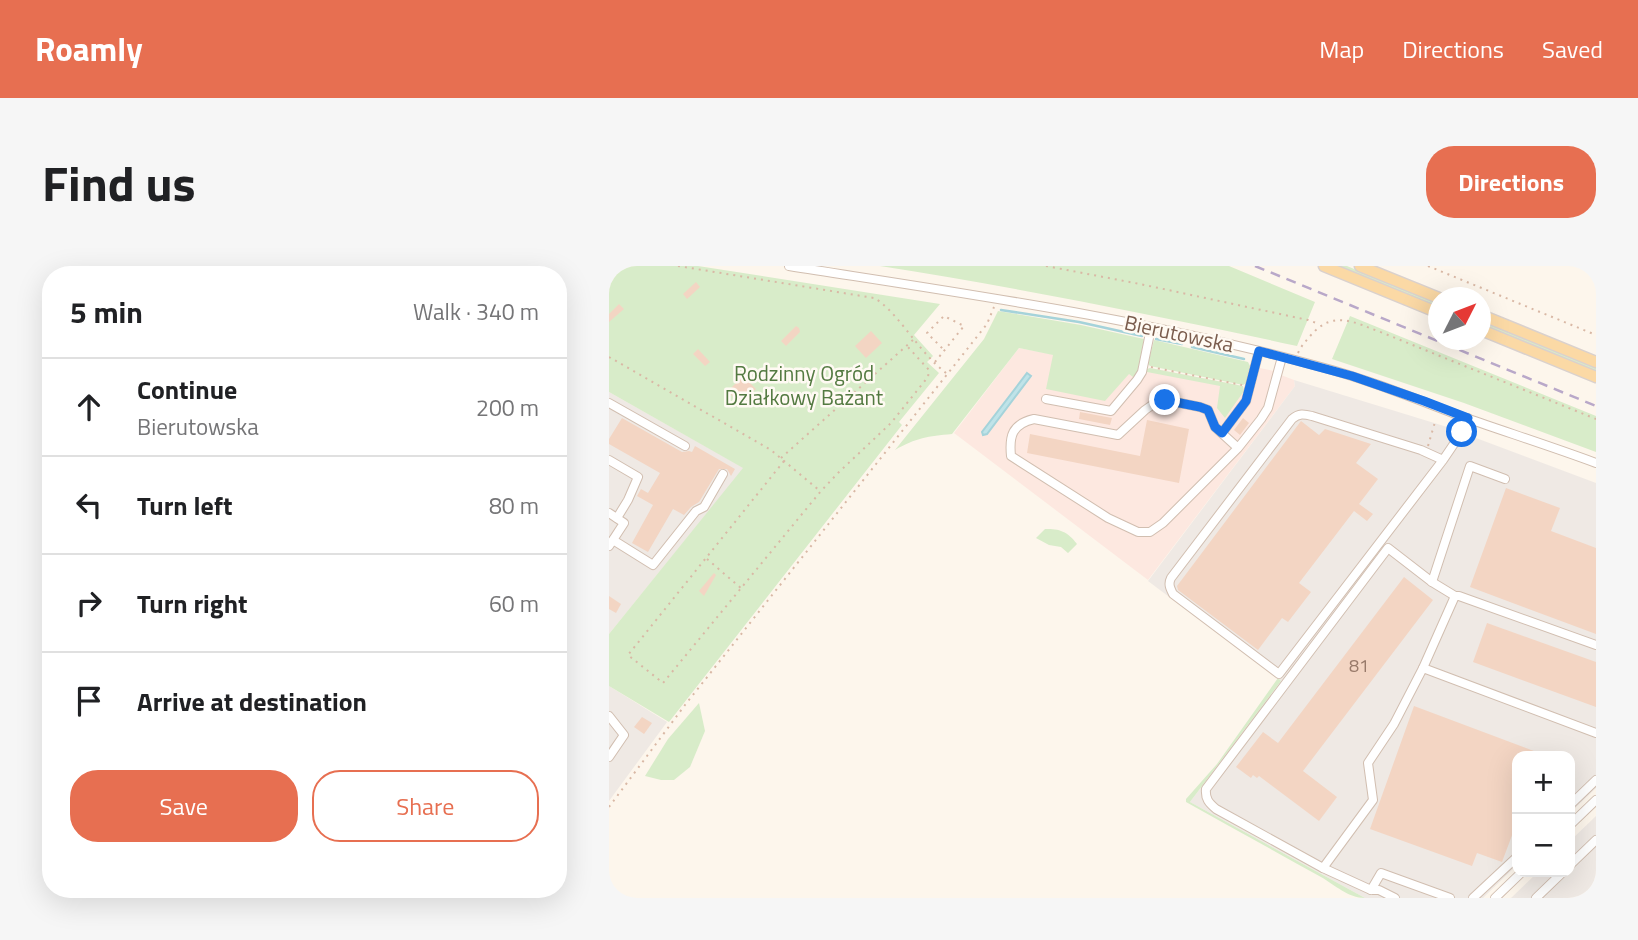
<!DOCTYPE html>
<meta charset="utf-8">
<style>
body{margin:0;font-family:"Titillium Web",sans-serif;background:#f6f6f6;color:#202124}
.controls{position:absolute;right:21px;bottom:21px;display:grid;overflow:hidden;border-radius:14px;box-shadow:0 7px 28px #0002}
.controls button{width:63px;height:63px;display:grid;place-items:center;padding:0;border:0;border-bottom:2px solid #e0e0e0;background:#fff;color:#202124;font:35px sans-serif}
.compass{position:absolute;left:819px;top:21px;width:63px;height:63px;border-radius:50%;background:#fff;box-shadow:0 7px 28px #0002;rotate:48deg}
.stop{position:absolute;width:21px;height:21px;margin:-16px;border:5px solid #1a73e8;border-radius:50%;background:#fff}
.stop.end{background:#1a73e8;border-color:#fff;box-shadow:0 2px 7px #0008}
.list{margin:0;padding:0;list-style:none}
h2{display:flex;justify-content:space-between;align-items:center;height:91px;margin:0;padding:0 28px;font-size:30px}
h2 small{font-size:23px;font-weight:400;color:#757577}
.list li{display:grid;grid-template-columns:46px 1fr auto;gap:21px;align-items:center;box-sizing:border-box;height:98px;padding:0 28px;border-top:2px solid #e0e0e0}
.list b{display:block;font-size:26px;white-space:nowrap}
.list p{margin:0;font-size:23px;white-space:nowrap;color:#757577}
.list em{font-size:23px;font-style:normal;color:#757577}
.actions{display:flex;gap:14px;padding:21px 28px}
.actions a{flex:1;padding:16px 0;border:2px solid #e76f51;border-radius:28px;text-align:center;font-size:24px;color:#e76f51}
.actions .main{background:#e76f51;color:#fff}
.icon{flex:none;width:38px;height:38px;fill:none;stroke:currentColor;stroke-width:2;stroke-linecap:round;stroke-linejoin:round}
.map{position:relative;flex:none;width:987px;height:632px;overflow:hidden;border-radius:28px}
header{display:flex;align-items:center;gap:42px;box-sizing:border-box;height:98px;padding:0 35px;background:#e76f51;color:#fff}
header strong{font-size:33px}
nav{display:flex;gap:38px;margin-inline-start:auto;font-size:24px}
.intro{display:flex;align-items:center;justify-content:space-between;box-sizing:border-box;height:168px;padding:0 42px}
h1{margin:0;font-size:49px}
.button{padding:18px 32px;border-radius:28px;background:#e76f51;color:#fff;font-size:24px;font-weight:700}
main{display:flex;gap:42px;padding:0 42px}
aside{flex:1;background:#fff;border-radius:28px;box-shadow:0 7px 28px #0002}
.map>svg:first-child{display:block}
</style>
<header>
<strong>Roamly</strong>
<nav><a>Map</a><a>Directions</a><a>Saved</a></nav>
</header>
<div class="intro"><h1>Find us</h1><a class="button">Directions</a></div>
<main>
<aside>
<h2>5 min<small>Walk · 340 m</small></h2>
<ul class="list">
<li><svg class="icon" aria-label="ahead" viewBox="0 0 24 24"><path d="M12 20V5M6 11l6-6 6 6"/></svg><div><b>Continue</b><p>Bierutowska</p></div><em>200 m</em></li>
<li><svg class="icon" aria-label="left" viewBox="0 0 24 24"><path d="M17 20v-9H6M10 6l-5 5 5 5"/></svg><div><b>Turn left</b></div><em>80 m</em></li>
<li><svg class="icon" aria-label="right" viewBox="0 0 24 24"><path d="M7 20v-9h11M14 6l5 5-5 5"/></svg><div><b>Turn right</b></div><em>60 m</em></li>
<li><svg class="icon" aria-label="arrive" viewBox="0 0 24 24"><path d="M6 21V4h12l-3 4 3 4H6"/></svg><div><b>Arrive at destination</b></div></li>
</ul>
<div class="actions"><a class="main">Save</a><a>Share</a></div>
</aside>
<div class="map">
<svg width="987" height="632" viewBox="0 0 987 632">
<rect width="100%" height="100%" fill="#fdf6ec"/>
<!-- commercial -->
<path fill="#fde8e0" d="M410 82 528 105 537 106 541 102 629 119 634 128 641 100 665 105 672 109 685 114 686 120 539 314 345 167Z"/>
<!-- industrial -->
<g fill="#efe9e4">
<path d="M685 114 835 160 987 217V522L961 547V490H908V599L874 632H756L581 536 672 415 539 315 686 120Z"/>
<path d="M0 126 135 202 0 368Z"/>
<path d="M0 420 58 456 0 535Z"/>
<path d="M987 550V632H902L929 606H961V575Z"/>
</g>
<!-- green -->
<g fill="#d8ecc9">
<path d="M0 0H89L331 38 305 69 324 90 318 96 330 107 290 156 293 159 60 456 0 420V368L134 202 0 126Z"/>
<path d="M271 0H620L706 36 688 80C550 50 411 22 271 0Z"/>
<path d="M727 0H738L829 38V42Z"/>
<path d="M389 45 472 59 535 73 528 108 524 111 520 108 496 135 437 123 444 89 410 82 343 168C319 170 307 172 286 184L375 73Z"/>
<path d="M741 50 987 150V186L855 137 723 93Z"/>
<path d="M872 55 987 102V106L872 59Z"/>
<path d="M545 74 639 96 641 100 637 117 634 119 541 100 539 98Z"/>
<path d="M541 102 634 120 635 125 616 152 608 142 611 120 538 106V103Z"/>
<path d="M436 263C451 263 458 265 468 278L459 287 452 281 440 279 427 272Z"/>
<path d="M669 412 672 415 581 536 756 632C739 632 726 619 712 611 667 586 622 561 577 536V533L608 498Z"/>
<path d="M90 437 96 465 81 501 65 514H52L36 510 59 473Z"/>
</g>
<!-- water -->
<path fill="#bfe3e8" stroke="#a5d3da" stroke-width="2" d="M418 107 422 110 378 168 374 169 373 166Z"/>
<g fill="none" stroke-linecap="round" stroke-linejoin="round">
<!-- stream -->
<g stroke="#a5d3da" stroke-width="2.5">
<path d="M392 44 470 56 533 70"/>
<path d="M547 73 573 78"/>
<path d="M583 81 635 93"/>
</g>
</g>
<!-- building -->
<g fill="#f3d5c3">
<path d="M87 16 91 21 78 33 74 28Z"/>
<path d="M10 38 15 43 0 56V48Z"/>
<path d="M187 60 190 62 191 66 177 80 172 75Z"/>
<path d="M262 65 273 77 257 92 246 80Z"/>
<path d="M89 83 101 96 96 100 84 88Z"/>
<path d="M134 110 147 123 130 138 119 125Z"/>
<path d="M471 146 503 152 501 159 470 153Z"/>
<path d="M13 152 73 186 80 185 83 186 86 180 126 203 122 210 118 203H110L90 236 82 241 75 249 64 243 39 286 23 277 44 239 28 230 32 223 39 227 51 207 0 178V173Z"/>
<path d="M634 152 640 157 631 169 625 164Z"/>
<path d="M538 154 580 163 570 217 418 187 421 168 531 190Z"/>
<path d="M692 155 710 169 716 163 762 178 747 197 769 213 750 238 764 248 758 255 745 245 690 317 702 326 679 356 673 352 649 384 569 324 568 320Z"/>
<path d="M897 222 951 242 942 265 987 282V368L861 321Z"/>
<path d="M105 307 107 309 95 330 90 325Z"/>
<path d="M795 311 824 334 694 505 728 531 710 555 650 510 648 512 644 509 642 512 627 501 654 466 669 477Z"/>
<path d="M0 330 12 338 7 347 0 343Z"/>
<path d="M878 357 987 396V441L864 396Z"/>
<path d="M805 440 938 490H908V556L893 596 868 587 863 600 761 563Z"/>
<path d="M33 451 43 457 35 468 25 461Z"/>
</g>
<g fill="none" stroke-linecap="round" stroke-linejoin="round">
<defs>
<g id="minor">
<path d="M180 0C358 28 538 53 712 101 761 114 809 134 857 152 900 167 944 181 987 197"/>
<path d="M437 133 502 145 528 114 533 106 542 62"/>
<path d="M0 137 76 180"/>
<path d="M613 167 637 135 650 85"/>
<path d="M629 182 606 161 599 144 591 141 556 134 546 137 536 144 509 169 425 153C403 158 400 170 402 190L499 252 529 266H541L554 257 629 182 652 153 659 142 673 91"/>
<path d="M0 194 29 211 19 234 8 252"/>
<path d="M834 194 812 184 703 150C695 148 690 147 683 153L562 312C559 318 561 322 564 328L670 408 834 194 853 166 859 152"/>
<path d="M0 247 15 257 0 280"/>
<path d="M4 274 44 299 87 245 95 241 114 208"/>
<path d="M823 316 861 200 896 213"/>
<path d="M846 330H850L987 379"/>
<path d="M0 450 15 469 0 491"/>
<path d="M961 539 987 514"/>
<path d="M961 559 987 534"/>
<path d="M961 599 987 574"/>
<path d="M714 602 764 534 759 497 785 458 814 402 987 467"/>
<path d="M762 624 772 607 841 632"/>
<path d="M786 632 770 624H762L714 602 607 543C600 537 596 533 597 523L779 282 823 316 846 330 814 402"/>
<path d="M864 632 908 591"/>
<path d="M886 632 913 606"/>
<path d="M927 632 954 606"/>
</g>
<g id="major">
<path d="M715 0 830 47"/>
<path d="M751 0 830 32"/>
<path d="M872 49 987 96"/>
<path d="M872 64 987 111"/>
</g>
</defs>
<!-- minor casing -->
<use href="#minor" stroke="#d1beb0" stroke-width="10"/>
<!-- major casing -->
<use href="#major" stroke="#dad1cd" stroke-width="13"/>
<!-- path -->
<g stroke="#d9b8a5" stroke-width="2" stroke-dasharray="2 5" stroke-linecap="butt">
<path d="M69 0 265 32C284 42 304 75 320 91 325 97 331 102 337 107"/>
<path d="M437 0 531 18 699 54 710 58"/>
<path d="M819 0 987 69"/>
<path d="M0 6 5 0"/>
<path d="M689 87C692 80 697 75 702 69 725 43 746 57 774 67L987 153"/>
<path d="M0 91 162 184 211 225"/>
<path d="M326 96 355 60 335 50 318 67 335 84"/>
<path d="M542 101 633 119"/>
<path d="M819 180 826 156"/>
<path d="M172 192 304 74"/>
<path d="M175 195 19 389 54 417 212 225 229 207 282 157 319 111 320 104 298 80"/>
<path d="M98 293 133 323"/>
<path d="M0 541 76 439 378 58 385 41"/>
</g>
<!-- minor -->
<use href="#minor" stroke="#fff" stroke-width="8"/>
<!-- major -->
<use href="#major" stroke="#fbd9a5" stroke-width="10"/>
<!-- rail -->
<path stroke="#b9a8c9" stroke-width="2.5" stroke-dasharray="10 7" stroke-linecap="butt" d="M646 0 987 140"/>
</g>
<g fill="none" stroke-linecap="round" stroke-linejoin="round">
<!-- route -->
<path stroke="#1a73e8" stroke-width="9" d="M556 134 591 141 599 144 606 161 613 167 637 135 650 85 743 110 815 135 859 152 853 166"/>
</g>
<g text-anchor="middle" stroke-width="5" stroke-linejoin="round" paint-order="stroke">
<!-- number labels -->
<g font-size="18" fill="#987a6a">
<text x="750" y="406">81</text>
</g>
<!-- street labels -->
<g font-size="21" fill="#7a5c4d" stroke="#fffaf3">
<text transform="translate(570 68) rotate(12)" y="7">Bierutowska</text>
</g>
<!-- park labels -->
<g font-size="21" fill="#537a41" stroke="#fffaf3">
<text x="195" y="115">Rodzinny Ogród<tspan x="195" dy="24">Działkowy Bażant</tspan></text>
</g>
</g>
</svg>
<div class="controls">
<button>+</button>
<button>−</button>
</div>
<svg class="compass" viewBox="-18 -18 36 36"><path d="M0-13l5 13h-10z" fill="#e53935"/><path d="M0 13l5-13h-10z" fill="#757577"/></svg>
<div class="stop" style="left:853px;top:166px"></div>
<div class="stop end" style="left:556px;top:134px"></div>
</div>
</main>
